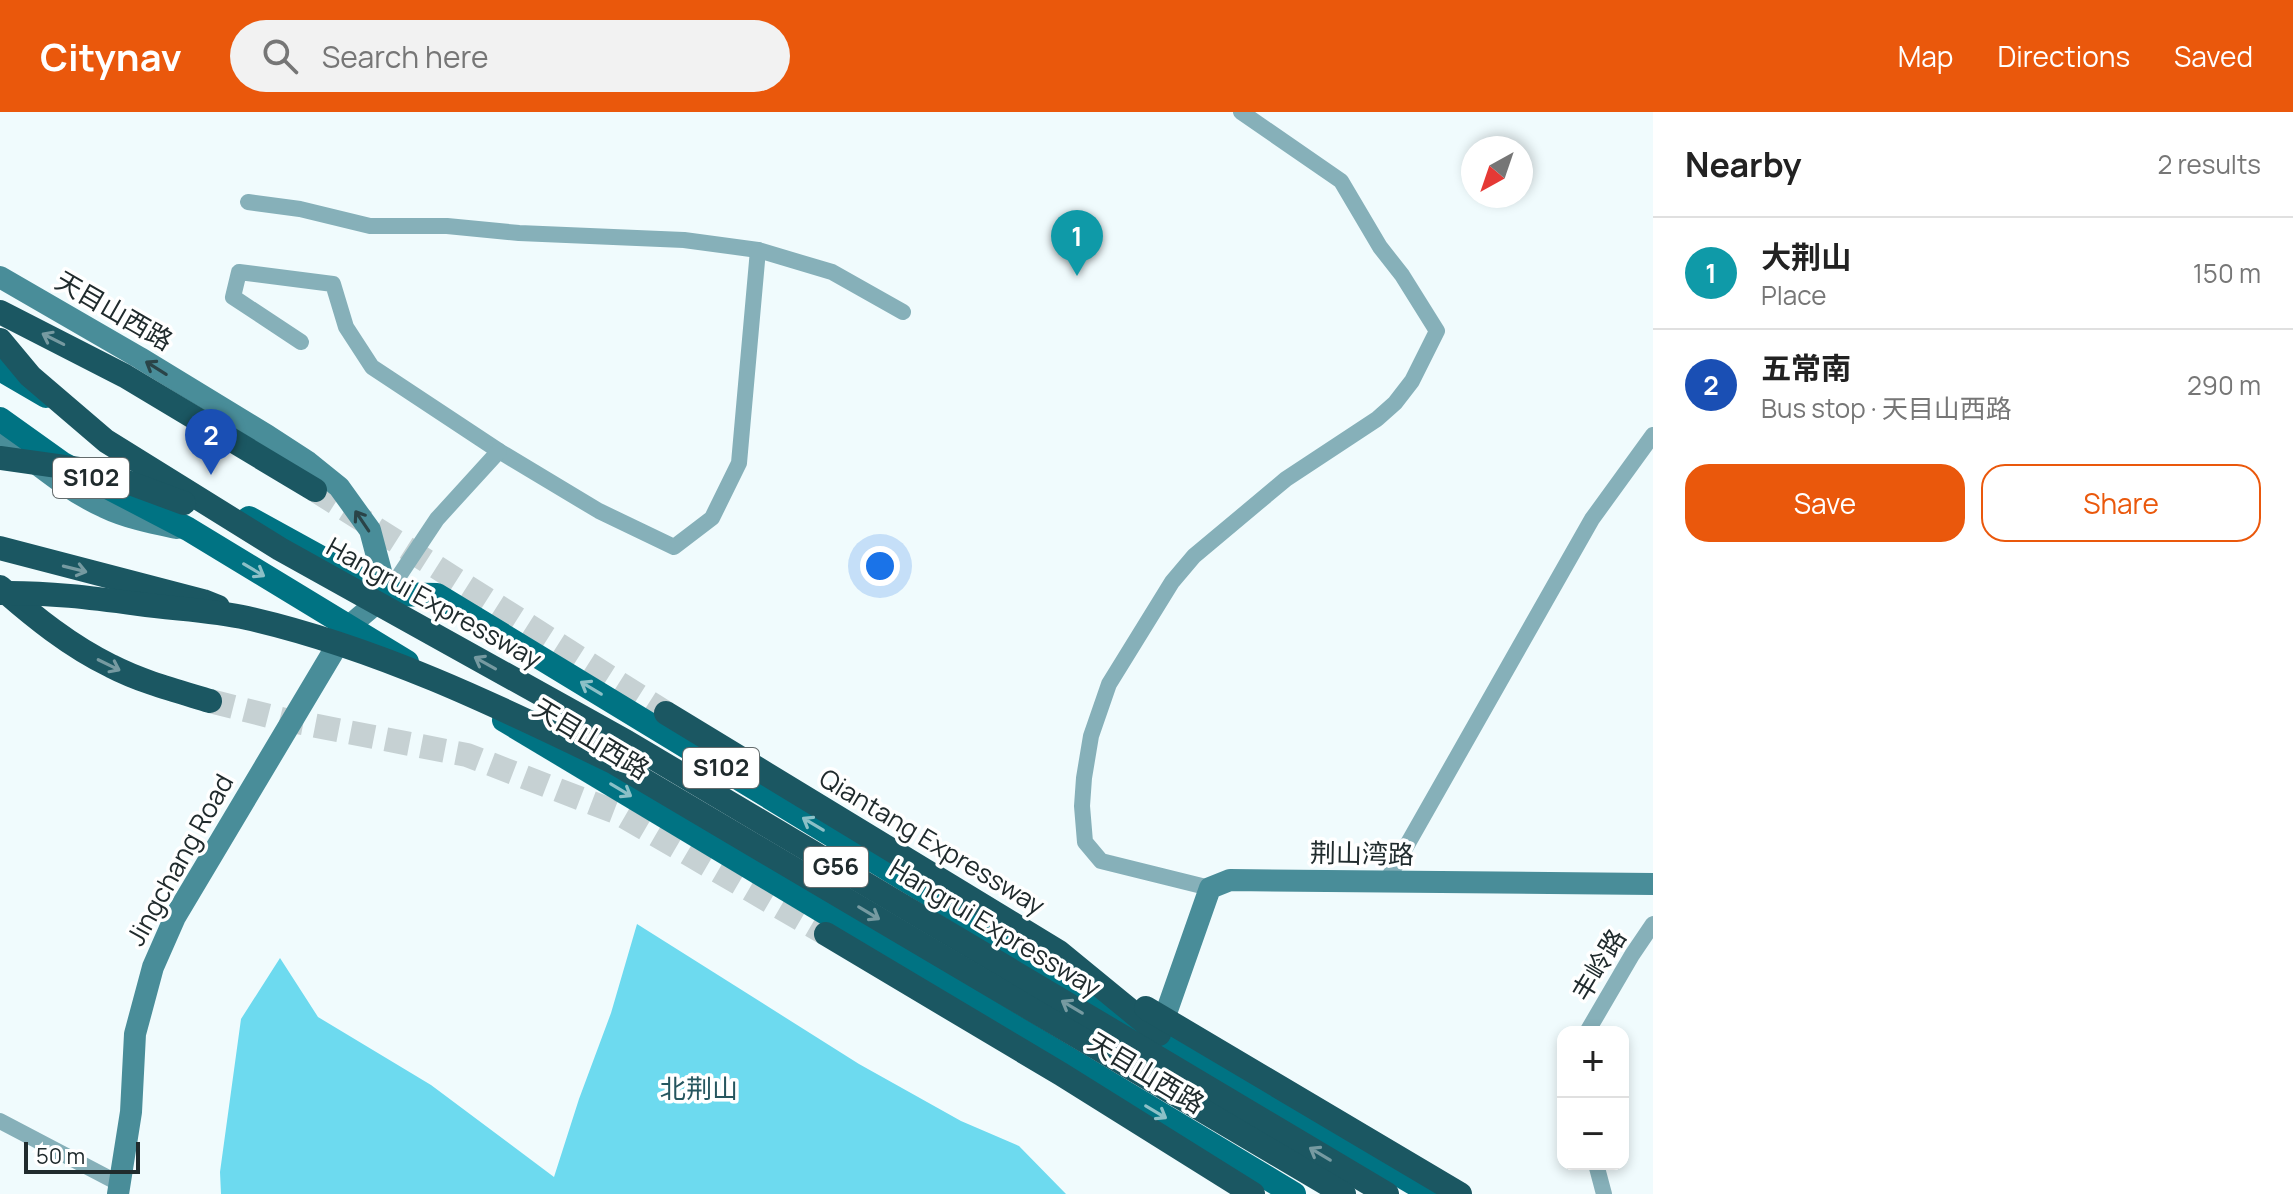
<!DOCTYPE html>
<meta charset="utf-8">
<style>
body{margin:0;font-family:Manrope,"Noto Sans SC",sans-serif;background:#f2f2f2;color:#222}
.controls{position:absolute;right:24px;bottom:24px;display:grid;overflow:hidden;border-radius:16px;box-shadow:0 4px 12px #0003}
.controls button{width:72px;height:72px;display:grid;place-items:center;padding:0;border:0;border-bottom:2px solid #e0e0e0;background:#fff;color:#222;font:40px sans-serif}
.compass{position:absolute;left:1461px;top:24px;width:72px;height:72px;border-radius:50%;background:#fff;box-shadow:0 4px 12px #0003;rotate:220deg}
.scale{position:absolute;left:24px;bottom:20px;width:116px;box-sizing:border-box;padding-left:8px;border:4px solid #202b2d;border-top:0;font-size:22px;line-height:28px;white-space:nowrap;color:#202b2d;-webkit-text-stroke:6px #fff;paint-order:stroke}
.you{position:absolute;left:880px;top:454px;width:28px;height:28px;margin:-20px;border:6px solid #fff;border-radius:50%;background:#1a73e8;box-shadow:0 0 0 12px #1a73e833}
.badge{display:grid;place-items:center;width:52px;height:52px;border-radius:50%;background:#ea580c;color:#fff;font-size:26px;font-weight:700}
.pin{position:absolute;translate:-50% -66px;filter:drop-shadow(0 2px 4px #0008)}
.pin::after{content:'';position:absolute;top:42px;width:28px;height:24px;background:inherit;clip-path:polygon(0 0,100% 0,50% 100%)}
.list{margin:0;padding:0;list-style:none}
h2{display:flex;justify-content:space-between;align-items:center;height:104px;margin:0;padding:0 32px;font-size:34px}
h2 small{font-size:26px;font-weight:400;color:#767676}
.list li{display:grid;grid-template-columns:52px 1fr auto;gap:24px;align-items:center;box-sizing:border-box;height:112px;padding:0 32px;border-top:2px solid #e0e0e0}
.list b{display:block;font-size:30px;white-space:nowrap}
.list p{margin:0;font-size:26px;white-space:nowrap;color:#767676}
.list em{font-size:26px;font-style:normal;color:#767676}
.actions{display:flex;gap:16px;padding:24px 32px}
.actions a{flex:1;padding:18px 0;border:2px solid #ea580c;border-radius:24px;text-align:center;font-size:28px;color:#ea580c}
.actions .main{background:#ea580c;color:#fff}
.icon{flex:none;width:44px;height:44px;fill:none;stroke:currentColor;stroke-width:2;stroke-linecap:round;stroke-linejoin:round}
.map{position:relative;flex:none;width:1653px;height:1082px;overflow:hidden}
header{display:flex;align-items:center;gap:48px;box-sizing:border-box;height:112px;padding:0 40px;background:#ea580c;color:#fff}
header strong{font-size:38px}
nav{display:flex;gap:44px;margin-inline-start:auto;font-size:28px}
.search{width:560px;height:72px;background:#f2f2f2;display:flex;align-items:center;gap:20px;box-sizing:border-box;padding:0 28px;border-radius:44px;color:#767676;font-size:30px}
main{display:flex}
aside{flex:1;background:#fff}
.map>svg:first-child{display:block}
</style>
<header>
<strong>Citynav</strong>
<div class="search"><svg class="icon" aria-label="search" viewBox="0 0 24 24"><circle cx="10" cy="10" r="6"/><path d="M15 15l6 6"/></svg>Search here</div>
<nav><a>Map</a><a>Directions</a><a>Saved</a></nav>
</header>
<main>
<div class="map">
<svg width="1653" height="1082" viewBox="0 0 1653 1082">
<rect width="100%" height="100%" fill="#f0fbfd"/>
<!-- forest -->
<path fill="#6ddaef" d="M637 812 859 952 961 1009 1019 1034 1066 1082H221L220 1060 241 907 280 846 318 905 431 973 554 1065 579 987 611 901Z"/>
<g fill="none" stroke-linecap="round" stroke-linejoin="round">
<!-- highway-tunnel -->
<g stroke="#c6d1d3" stroke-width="24" stroke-dasharray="24 12" stroke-linecap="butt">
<path d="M315 378 666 601"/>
<path d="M210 589 281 607 467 643 618 701 826 822"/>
</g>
<!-- street -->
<g stroke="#86b0b9" stroke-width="16">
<path d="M248 90 300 97 370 114H447L519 121 684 128 758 138"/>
<path d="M301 230 233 185 239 160 333 172 346 215 372 255 499 339 599 399 674 435 712 406 739 351 758 138 832 160 903 200"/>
<path d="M387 482 437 407 499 339"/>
<path d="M1386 770 1592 407 1653 323"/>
<path d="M1210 776 1101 749 1085 730 1082 694 1084 666 1091 624 1109 572 1172 470 1194 444 1286 367 1377 307 1395 291 1412 269 1437 219 1402 163 1380 135 1341 69 1241 0"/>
<path d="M1587 920 1632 843 1653 812"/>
<path d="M0 1009 120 1072"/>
<path d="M1596 1052 1604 1082"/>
</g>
<!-- secondary -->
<g stroke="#498d99" stroke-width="22">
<path d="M0 165 140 246 268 324 308 350 339 375 370 418 387 482 348 515 175 805 153 855 135 922 131 1000 118 1082"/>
<path d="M0 324C33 348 66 378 104 395 127 406 153 411 177 416"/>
<path d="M1164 907 1210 776 1230 768 1653 772"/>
</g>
<!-- primary -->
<g stroke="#007383" stroke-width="24">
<path d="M0 257 46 284"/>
<path d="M0 307 63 352 188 417 407 550"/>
<path d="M249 406 387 482 437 483 1159 922 1432 1082"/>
<path d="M504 608 1294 1082"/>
</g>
<!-- highway -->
<g stroke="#1b5762" stroke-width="24">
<path d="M0 200 125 264 315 378"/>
<path d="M0 436 203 489 218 495"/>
<path d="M0 475C34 505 70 534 111 554 142 570 177 579 210 589"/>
<path d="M666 601 1059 840 1159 922"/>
<path d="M826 822 1061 962 1253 1082"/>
<path d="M1146 896 1460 1082"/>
</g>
<!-- highway-bridge -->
<g stroke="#1b5762" stroke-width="24">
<path d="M0 228 30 264 106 329 280 437 627 630 1387 1082"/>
<path d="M0 346 100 360 184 391"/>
<path d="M0 481C46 480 93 486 139 492 174 497 212 498 247 506 375 535 496 593 613 650L1344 1082"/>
</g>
</g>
<!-- one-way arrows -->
<defs><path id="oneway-shaft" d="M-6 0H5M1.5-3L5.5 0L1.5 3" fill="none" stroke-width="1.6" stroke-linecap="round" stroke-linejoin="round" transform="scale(2)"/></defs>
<g stroke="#769aa1">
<use href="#oneway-shaft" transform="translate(53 227) rotate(-153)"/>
<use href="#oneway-shaft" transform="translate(75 457) rotate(14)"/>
<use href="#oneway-shaft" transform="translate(485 551) rotate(-151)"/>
<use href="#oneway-shaft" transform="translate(109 553) rotate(26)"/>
<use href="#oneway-shaft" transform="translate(869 801) rotate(31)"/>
<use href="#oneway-shaft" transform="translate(1072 895) rotate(-149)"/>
<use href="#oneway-shaft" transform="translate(1320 1042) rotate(-149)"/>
</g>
<g stroke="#2a4448">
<use href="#oneway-shaft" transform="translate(156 256) rotate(-148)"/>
<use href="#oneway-shaft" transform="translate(362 409) rotate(-124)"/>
</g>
<g stroke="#8cc0c7">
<use href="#oneway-shaft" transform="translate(254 458) rotate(31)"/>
<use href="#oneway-shaft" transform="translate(591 576) rotate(-149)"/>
<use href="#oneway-shaft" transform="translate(621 678) rotate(31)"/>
<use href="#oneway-shaft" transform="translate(813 712) rotate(-149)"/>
<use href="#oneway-shaft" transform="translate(1156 1000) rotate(31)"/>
</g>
<g text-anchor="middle" stroke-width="7" stroke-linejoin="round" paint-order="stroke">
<!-- shield labels -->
<g fill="#fff" stroke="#636b6c" stroke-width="2">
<rect x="53" y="346" width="76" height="40" rx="6"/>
<rect x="683" y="636" width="76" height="40" rx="6"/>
<rect x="804" y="735" width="64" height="40" rx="6"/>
</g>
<g font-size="24" font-weight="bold" fill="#202b2d">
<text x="91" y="374">S102</text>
<text x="721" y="664">S102</text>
<text x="836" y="763">G56</text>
</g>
<!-- street labels -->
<g font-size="26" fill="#202b2d" stroke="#fff">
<text transform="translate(114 199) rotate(30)" y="9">天目山西路</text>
<text transform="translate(434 491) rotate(29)" y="9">Hangrui Expressway</text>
<text transform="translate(591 627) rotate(31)" y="9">天目山西路</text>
<text transform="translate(932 730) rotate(31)" y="9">Qiantang Expressway</text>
<text transform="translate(1362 742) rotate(1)" y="9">荆山湾路</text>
<text transform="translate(180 748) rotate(-61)" y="9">Jingchang Road</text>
<text transform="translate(995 816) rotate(31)" y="9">Hangrui Expressway</text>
<text transform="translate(1599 853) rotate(-59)" y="9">丰岭路</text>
<text transform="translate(1146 961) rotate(31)" y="9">天目山西路</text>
</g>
<!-- park labels -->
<g font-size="26" fill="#26565f" stroke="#fff">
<text x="699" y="986">北荆山</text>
</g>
</g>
</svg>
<div class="controls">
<button>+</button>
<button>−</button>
</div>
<svg class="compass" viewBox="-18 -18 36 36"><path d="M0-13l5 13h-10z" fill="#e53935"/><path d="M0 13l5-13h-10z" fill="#767676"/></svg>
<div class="scale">50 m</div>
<div class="you"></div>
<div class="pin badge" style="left:1077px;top:164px;background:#0f9aa8">1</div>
<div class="pin badge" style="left:211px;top:363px;background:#1a4fb4">2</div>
</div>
<aside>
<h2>Nearby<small>2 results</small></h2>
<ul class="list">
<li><span class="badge" style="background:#0f9aa8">1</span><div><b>大荆山</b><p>Place</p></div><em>150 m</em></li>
<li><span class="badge" style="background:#1a4fb4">2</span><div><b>五常南</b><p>Bus stop · 天目山西路</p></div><em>290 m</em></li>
</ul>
<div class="actions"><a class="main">Save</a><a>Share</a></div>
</aside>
</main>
